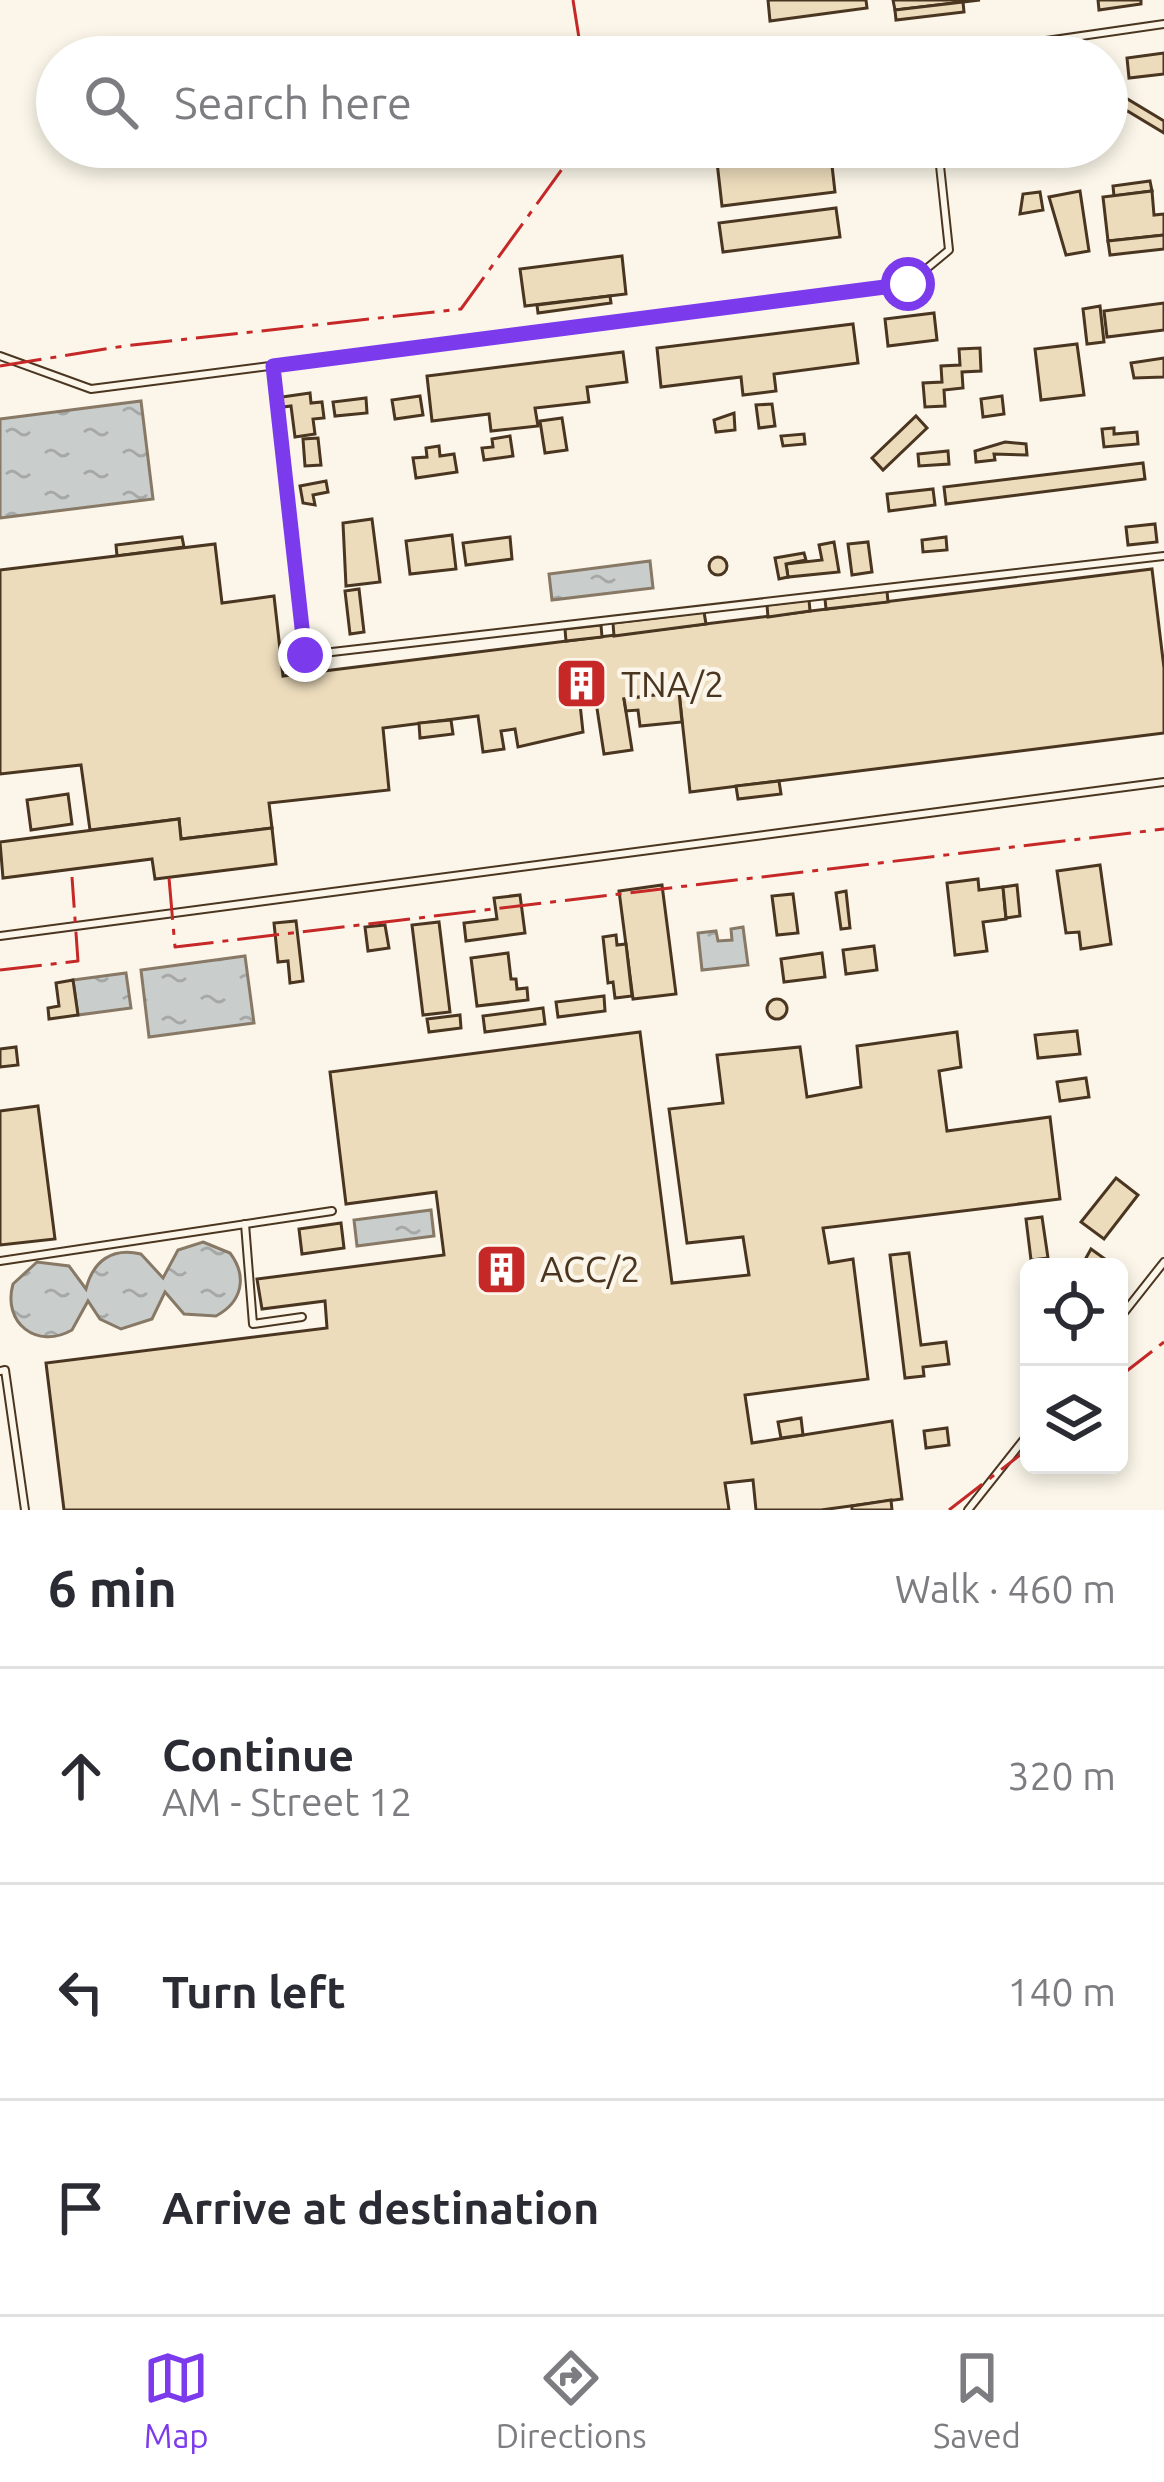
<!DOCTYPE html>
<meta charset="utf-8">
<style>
body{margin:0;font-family:Ubuntu,sans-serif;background:#f7f7f7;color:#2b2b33}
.controls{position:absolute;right:36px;bottom:36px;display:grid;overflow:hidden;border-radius:18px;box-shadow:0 6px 18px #0003}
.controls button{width:108px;height:108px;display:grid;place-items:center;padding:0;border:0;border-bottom:3px solid #e1e1e2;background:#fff;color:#2b2b33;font:60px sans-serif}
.stop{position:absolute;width:36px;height:36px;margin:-27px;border:9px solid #7c3aed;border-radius:50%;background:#fff}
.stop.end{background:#7c3aed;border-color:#fff;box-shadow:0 3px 12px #0008}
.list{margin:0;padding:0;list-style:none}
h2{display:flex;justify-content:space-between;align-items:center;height:156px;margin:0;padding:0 48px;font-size:51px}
h2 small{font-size:39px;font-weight:400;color:#7c7c81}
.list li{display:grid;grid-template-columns:78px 1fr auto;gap:36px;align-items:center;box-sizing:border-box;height:216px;padding:0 48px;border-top:3px solid #e1e1e2}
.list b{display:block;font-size:45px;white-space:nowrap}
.list p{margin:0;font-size:39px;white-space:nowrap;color:#7c7c81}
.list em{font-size:39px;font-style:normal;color:#7c7c81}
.icon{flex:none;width:66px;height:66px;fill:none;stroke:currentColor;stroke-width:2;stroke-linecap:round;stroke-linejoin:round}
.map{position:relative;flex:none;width:1164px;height:1510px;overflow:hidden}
.search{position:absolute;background:#fff;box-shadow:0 6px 18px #0003;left:36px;right:36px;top:36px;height:132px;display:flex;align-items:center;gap:30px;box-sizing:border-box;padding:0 42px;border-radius:66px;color:#7c7c81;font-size:45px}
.sheet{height:804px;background:#fff}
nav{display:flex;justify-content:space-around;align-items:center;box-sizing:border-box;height:168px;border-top:3px solid #e1e1e2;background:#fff;font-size:33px;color:#7c7c81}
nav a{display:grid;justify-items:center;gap:6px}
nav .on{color:#7c3aed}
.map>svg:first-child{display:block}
</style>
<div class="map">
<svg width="1164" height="1510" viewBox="0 0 1164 1510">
<defs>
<pattern id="water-ripples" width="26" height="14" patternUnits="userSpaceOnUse" patternTransform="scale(3)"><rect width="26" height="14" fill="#c9cecd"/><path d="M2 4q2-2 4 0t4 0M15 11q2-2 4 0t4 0" fill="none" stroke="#a5a8a6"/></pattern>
</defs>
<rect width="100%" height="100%" fill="#fbf6e9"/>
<!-- water -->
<g fill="url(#water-ripples)" stroke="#887966" stroke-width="3">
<path d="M141 401 153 499 0 518V419Z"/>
<path d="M650 561 653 588 552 600 549 574Z"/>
<path d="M743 927 748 965 702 970 698 933 716 931 718 941 732 940 731 929Z"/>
<path d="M245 956 254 1023 149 1037 141 970Z"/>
<path d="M126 973 131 1008 78 1015 73 980Z"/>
<path d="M431 1210 434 1236 357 1246 354 1220Z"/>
<path d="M203 1242 230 1253C248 1277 242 1302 216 1316L184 1314 165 1292 152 1319 121 1329 100 1319 88 1301 72 1330C37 1350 2 1323 13 1284L37 1262 69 1266 86 1289C93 1261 112 1247 141 1254L163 1278 178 1250Z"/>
</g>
<!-- building -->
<g fill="#ecdcbc" stroke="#4a3520" stroke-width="3">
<path d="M768 0H866L867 8 770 21Z"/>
<path d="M893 0H980L895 10Z"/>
<path d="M1098 0H1141V4L1099 10Z"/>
<path d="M963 2 964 12 896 20 895 10Z"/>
<path d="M1164 53V74L1129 78 1127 58Z"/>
<path d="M1119 76 1121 95 1164 121V133L1111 101 1109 77Z"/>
<path d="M830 148 835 192 722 206 717 162Z"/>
<path d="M1150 181 1152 191 1114 196 1113 186Z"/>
<path d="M1080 191 1089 251 1066 255 1049 197Z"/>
<path d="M1152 191 1154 215 1164 214V235L1108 241 1103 197Z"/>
<path d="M1040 192 1043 210 1020 214 1023 194Z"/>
<path d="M836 208 840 237 723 252 719 223Z"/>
<path d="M1164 235V249L1110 255 1108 241Z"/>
<path d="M622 256 626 294 525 306 520 269Z"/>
<path d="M610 296 611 303 538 313 537 305Z"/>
<path d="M1164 303V330L1107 337 1104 311Z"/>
<path d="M1100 306 1104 342 1087 344 1083 309Z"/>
<path d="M934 313 937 340 888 346 885 319Z"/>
<path d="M853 324 858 363 774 374 776 391 743 395 741 377 661 387 657 348Z"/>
<path d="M1077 344 1084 395 1041 400 1035 349Z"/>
<path d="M980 348 981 371 962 372 963 388 944 390 945 406 925 407 923 383 942 382 941 366 960 365 959 349Z"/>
<path d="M623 352 627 382 587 387 589 402 535 408 538 426 491 431 489 414 432 421 427 376Z"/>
<path d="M1164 358V377L1134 378 1131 363Z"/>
<path d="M310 393 311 403 322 402 324 418 313 419 315 434 295 437 291 406 283 407 282 397Z"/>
<path d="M420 396 423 415 395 419 392 400Z"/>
<path d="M1002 396 1004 414 983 417 981 399Z"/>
<path d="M366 398 367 413 335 416 333 402Z"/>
<path d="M772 404 775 426 759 428 756 405Z"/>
<path d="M734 413 735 430 716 432 714 420Z"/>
<path d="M916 416 927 428 883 470 872 458Z"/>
<path d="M562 418 567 450 545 453 540 421Z"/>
<path d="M1114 428V434L1137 432 1138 444 1104 447 1102 429Z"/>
<path d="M804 434 805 444 783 446 781 436Z"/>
<path d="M510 436 513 456 484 460 482 448 493 447 492 439Z"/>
<path d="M318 438 321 465 305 466 303 439Z"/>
<path d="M1005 442 1026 444 1027 455 994 454 995 460 976 462 975 451Z"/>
<path d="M439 446 440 456 454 454 457 472 416 478 413 458 427 457 426 448Z"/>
<path d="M948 451 949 464 919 466 918 454Z"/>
<path d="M1143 463 1145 479 946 504 944 487Z"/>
<path d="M326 481 328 492 313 495 315 505 303 503 300 486Z"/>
<path d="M933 489 935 505 889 511 887 494Z"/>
<path d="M372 519 380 582 346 586 343 523Z"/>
<path d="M1155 524 1157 542 1128 545 1126 527Z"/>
<path d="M452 535 456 569 410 574 406 541Z"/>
<path d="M182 537 184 547 117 556 116 545Z"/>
<path d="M510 537 512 559 466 565 463 543Z"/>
<path d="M946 537 947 550 923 552 922 540Z"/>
<path d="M834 542 839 572 788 577 786 564 822 560 819 545Z"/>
<path d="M868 542 872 572 852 575 848 544Z"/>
<path d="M215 544 222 603 274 596 283 676 1152 569 1164 668V733L690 792 679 692 624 699 632 750 604 754 596 702 580 704 583 732 518 747 515 729 501 731 504 749 483 752 478 716 383 728 389 790 269 803 272 828 181 839 179 819 90 830 81 765 0 774V570Z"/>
<path d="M804 553 806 560 786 564 788 577 779 579 775 558Z"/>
<circle cx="718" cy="566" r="9"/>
<path d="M359 589 364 632 350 634 345 591Z"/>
<path d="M887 591 888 602 826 609 825 599Z"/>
<path d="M809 600 810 611 768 617 767 605Z"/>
<path d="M704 612 706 624 614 636 613 623Z"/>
<path d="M601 625 602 637 566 641 565 629Z"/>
<path d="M679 692 682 722 640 726 638 710 626 711 624 699Z"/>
<path d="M451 720 453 734 420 738 419 723Z"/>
<path d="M779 781 781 794 738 799 736 786Z"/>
<path d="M68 794 72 824 31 830 27 800Z"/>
<path d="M179 819 181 839 272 828 276 864 155 879 152 859 3 878 0 842Z"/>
<path d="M1100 865 1111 944 1081 949 1079 932 1066 933 1057 871Z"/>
<path d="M978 879 979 890 1003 887 1006 919 983 922 987 951 955 955 947 883Z"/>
<path d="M662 885 676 994 633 999 619 891Z"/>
<path d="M1017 885 1020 916 1006 918 1003 887Z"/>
<path d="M846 891 850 928 841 929 836 893Z"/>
<path d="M793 894 798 933 777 935 772 896Z"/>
<path d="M520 895 525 933 466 941 464 923 497 919 494 898Z"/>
<path d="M296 921 303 981 290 983 288 961 278 962 274 923Z"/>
<path d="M439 922 450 1012 423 1015 412 925Z"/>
<path d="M385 925 389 948 368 951 365 927Z"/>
<path d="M616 935 617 945 626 944 632 996 615 998 613 982 608 983 603 937Z"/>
<path d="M874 946 877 970 846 974 843 950Z"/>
<path d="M508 953 511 979H516L517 989 527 988 528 1000 477 1006 471 958Z"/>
<path d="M822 953 825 977 784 982 781 959Z"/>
<path d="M73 980 78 1015 49 1019 48 1008 59 1006 56 983Z"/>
<path d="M604 996 605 1011 558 1017 556 1002Z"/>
<circle cx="777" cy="1009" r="10"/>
<path d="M543 1008 545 1024 485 1032 483 1016Z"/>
<path d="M460 1015 461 1028 429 1032 427 1019Z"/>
<path d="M1077 1031 1080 1054 1038 1058 1035 1035Z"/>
<path d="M640 1032 672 1283 749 1275 743 1237 687 1243 669 1109 723 1103 717 1055 800 1047 807 1097 861 1087 857 1046 957 1032 961 1067 939 1071 947 1131 1050 1117 1060 1199 823 1228 829 1263 853 1259 868 1379 745 1395 752 1443 892 1421 902 1499 821 1510H756L753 1480 725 1483 729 1510H64L46 1363 327 1328 325 1301 262 1309 257 1279 444 1255 436 1192 346 1204 330 1072Z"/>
<path d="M16 1047 18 1065 0 1067V1049Z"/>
<path d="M1086 1078 1089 1097 1060 1101 1057 1082Z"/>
<path d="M38 1106 55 1239 0 1245V1111Z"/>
<path d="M1116 1178 1138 1195 1104 1239 1081 1222Z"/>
<path d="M1042 1217 1048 1258 1031 1260 1026 1219Z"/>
<path d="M341 1223 344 1248 302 1254 299 1229Z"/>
<path d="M1091 1249 1105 1259 1099 1267H1081Z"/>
<path d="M909 1253 921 1345 946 1342 949 1364 923 1367 924 1376 905 1378 890 1255Z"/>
<path d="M801 1418 803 1435 781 1438 778 1422Z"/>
<path d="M947 1428 949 1445 926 1448 924 1431Z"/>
<path d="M891 1500 892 1510H852V1506Z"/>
</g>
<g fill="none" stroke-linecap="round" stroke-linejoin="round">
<defs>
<g id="lane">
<path d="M936 57 1164 24"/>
<path d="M0 356 91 389 908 284 949 250 938 147"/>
<path d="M273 366 306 655 1164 556"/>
<path d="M0 936 1164 782"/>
<path d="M245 1224 253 1324 302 1317"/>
<path d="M0 1261 332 1211"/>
<path d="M1119 1319 1164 1262"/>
<path d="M0 1371 5 1370 25 1510"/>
<path d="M968 1510 1029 1433"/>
</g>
</defs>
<!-- lane casing -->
<use href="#lane" stroke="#4a3520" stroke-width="10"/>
<!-- lane -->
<use href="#lane" stroke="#fbf6e9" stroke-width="6"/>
<!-- power -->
<g stroke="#c62828" stroke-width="3" stroke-dasharray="42 9 6 9" stroke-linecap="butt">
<path d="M573 0 582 57"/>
<path d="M0 366 124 346 461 309 578 147"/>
<path d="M169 878 175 947 1164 829"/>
<path d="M0 970 78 961 72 877"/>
<path d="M1119 1377 1164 1342"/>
<path d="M949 1510 1029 1448"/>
</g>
</g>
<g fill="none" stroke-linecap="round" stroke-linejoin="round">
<!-- route -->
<path stroke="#7c3aed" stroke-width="15" d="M305 655 273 366 908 284"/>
</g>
<!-- icons -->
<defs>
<symbol id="building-square" viewBox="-11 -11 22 22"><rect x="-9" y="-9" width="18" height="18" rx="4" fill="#c62828" stroke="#fbf6e9"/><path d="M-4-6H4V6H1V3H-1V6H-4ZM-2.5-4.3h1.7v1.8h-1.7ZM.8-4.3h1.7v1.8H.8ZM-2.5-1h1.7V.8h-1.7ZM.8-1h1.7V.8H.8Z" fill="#fff"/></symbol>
</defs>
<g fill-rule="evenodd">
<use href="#building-square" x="552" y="654" width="59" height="59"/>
<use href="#building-square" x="472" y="1240" width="59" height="59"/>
</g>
<g text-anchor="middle" stroke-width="9" stroke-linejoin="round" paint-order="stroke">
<!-- poi labels -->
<g font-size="36" fill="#4a3520" stroke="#fbf6e9" text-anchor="start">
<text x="621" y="697">TNA/2</text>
<text x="540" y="1282">ACC/2</text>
</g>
</g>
</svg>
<div class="controls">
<button><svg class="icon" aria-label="locate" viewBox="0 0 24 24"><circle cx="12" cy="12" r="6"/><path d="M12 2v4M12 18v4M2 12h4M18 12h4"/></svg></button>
<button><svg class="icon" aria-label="layers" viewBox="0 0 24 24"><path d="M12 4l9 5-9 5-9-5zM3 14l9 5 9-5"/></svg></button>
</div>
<div class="stop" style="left:908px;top:284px"></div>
<div class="stop end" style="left:305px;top:655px"></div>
<div class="search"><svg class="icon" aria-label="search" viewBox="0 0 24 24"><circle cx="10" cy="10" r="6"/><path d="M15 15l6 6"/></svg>Search here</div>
</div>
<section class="sheet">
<h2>6 min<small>Walk · 460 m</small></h2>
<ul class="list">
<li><svg class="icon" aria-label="ahead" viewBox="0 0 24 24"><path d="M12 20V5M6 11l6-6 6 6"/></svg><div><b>Continue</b><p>AM - Street 12</p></div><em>320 m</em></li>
<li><svg class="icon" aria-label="left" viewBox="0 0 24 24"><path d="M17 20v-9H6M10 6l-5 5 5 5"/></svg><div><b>Turn left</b></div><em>140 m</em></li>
<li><svg class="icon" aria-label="arrive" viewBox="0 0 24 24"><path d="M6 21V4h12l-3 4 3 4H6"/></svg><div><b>Arrive at destination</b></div></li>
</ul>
</section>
<nav>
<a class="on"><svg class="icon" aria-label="map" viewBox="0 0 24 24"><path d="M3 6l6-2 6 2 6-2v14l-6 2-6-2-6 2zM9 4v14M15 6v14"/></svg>Map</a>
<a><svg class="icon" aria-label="directions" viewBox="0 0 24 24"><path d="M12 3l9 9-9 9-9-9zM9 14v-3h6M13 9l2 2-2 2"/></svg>Directions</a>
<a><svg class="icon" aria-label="saved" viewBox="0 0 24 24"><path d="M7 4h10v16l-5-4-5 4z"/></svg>Saved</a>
</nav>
